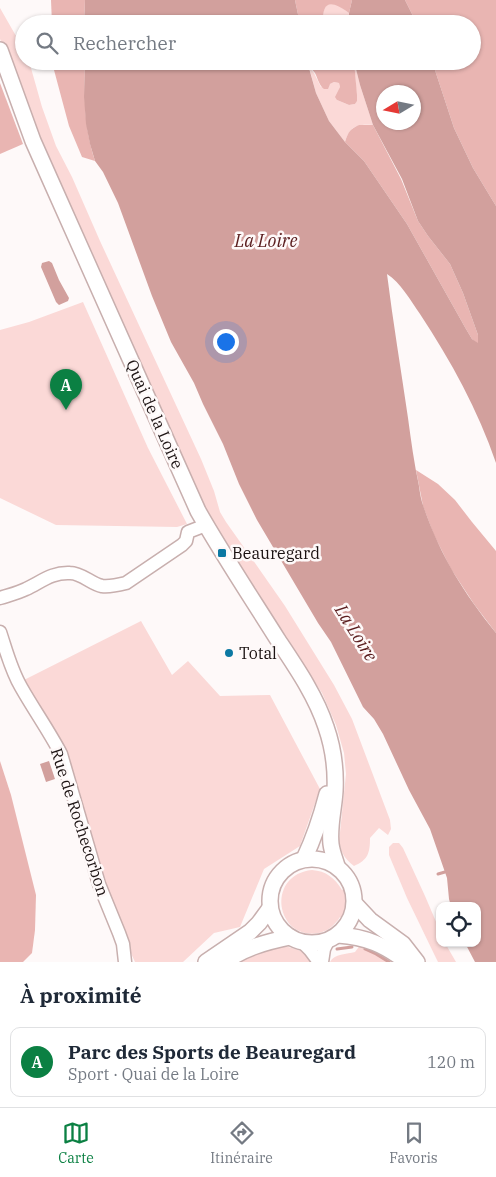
<!DOCTYPE html>
<html lang="fr">
<meta charset="utf-8">
<style>
body{margin:0;font-family:"IBM Plex Serif",serif;background:#f6f6f7;color:#1f2937}
.controls{position:absolute;right:15px;bottom:15px;display:grid;overflow:hidden;border-radius:10px;box-shadow:0 1px 4px #0004}
.controls button{width:45px;height:45px;display:grid;place-items:center;padding:0;border:0;border-bottom:1px solid #e0e1e3;background:#fff;color:#1f2937;font:25px sans-serif}
.compass{position:absolute;left:376px;top:85px;width:45px;height:45px;border-radius:50%;background:#fff;box-shadow:0 1px 4px #0004;rotate:260deg}
.you{position:absolute;left:225px;top:341px;width:18px;height:18px;margin:-12px;border:4px solid #fff;border-radius:50%;background:#1a73e8;box-shadow:0 0 0 8px #1a73e833}
.badge{display:grid;place-items:center;width:32px;height:32px;border-radius:50%;background:#0b8043;color:#fff;font-size:16px;font-weight:700}
.pin{position:absolute;translate:-50% -41px;filter:drop-shadow(0 1px 2px #0008)}
.pin::after{content:'';position:absolute;top:26px;width:18px;height:15px;background:inherit;clip-path:polygon(0 0,100% 0,50% 100%)}
.list{margin:0;padding:0;list-style:none}
h2{display:flex;justify-content:space-between;align-items:center;height:65px;margin:0;padding:0 20px;font-size:21px}
h2 small{font-size:16px;font-weight:400;color:#747a83}
.list li{display:grid;grid-template-columns:32px 1fr auto;gap:15px;align-items:center;box-sizing:border-box;height:70px;margin:0 10px 10px;padding:0 10px;border:1px solid #e0e1e3;border-radius:10px}
.list b{display:block;font-size:19px;white-space:nowrap}
.list p{margin:0;font-size:16px;white-space:nowrap;color:#747a83}
.list em{font-size:16px;font-style:normal;color:#747a83}
.icon{flex:none;width:28px;height:28px;fill:none;stroke:currentColor;stroke-width:2;stroke-linecap:round;stroke-linejoin:round}
.map{position:relative;flex:none;width:496px;height:962px;overflow:hidden}
.search{position:absolute;background:#fff;box-shadow:0 1px 4px #0004;left:15px;right:15px;top:15px;height:55px;display:flex;align-items:center;gap:12px;box-sizing:border-box;padding:0 18px;border-radius:28px;color:#747a83;font-size:19px}
.sheet{height:145px;background:#fff}
nav{display:flex;justify-content:space-around;align-items:center;box-sizing:border-box;height:70px;border-top:1px solid #e0e1e3;background:#fff;font-size:14px;color:#747a83}
nav a{display:grid;justify-items:center;gap:2px}
nav .on{color:#0b8043}
.map>svg:first-child{display:block}
</style>
<div class="map">
<svg width="496" height="962" viewBox="0 0 496 962">
<rect width="100%" height="100%" fill="#fef9f9"/>
<!-- green -->
<g fill="#fbd9d7">
<path d="M332 2 338 5 349 13V24H323C323 14 322 6 332 2Z"/>
<path d="M0 8 24 50V61H29L42 107 56 146 72 177 100 241 201 459 214 491 220 512 226 522 255 563 285 606 334 685 352 719 390 820 391 829 388 835 379 828 370 838C370 853 368 860 354 866 344 858 342 854 339 842L346 774 344 753 336 725 322 693 303 665 204 508 42 149 18 82 0 39Z"/>
<path d="M354 61 360 85 373 125C358 124 350 125 345 142L329 121 316 93 309 67 314 73 321 87 330 84 334 82 339 83 340 87 337 100 349 105 355 104 357 100Z"/>
<path d="M83 302 148 448 187 524 177 527 56 525 0 498V330L29 322Z"/>
<path d="M141 621 172 675 188 661 220 696 270 695 320 789 300 846 264 869 240 927 214 933 183 962H135L105 897 58 739 22 681Z"/>
<path d="M393 843H399L403 848 425 896 440 931V943H445L456 962H438L436 958 407 898 389 855V847Z"/>
<path d="M312 870C326 871 335 878 342 890L346 889 348 903 344 918 340 917C335 925 328 931 319 933 276 941 265 875 312 870Z"/>
<path d="M361 944 367 946 396 962H330C334 954 347 954 355 952Z"/>
<path d="M284 946C295 949 308 951 313 962H238L265 950Z"/>
</g>
<!-- forest -->
<g fill="#e9b5b2">
<path d="M51 0H85L84 24H52Z"/>
<path d="M295 0H352L349 13C331 0 322 0 323 24H300Z"/>
<path d="M405 0H496V206L473 168 454 128 432 61H472V24H417Z"/>
<path d="M53 61H85C84 98 84 126 95 161L82 157 69 126 54 70Z"/>
<path d="M307 61H354L357 95V101L355 104 349 105 337 100 335 97 340 87 339 83 334 82 330 84 328 89H324C319 85 318 79 315 73 311 68 309 67 307 61Z"/>
<path d="M0 83 23 144 0 154Z"/>
<path d="M359 125H373L401 179 418 221 428 236 450 264 463 293 478 335V344L472 339 466 329 407 224 364 161 345 142C348 132 350 129 359 125Z"/>
<path d="M416 470 438 484 455 500 472 522 496 551V633L474 604 451 569 434 535 423 506Z"/>
<path d="M0 761 11 795 36 895 35 930 32 953 23 962H0Z"/>
</g>
<!-- water -->
<g fill="#d2a09d" fill-rule="evenodd">
<path d="M85 0H295L300 24H84Z"/>
<path d="M352 0H405L417 24H349V13Z"/>
<path d="M85 61H307L316 93 329 121 345 142 364 161 407 224 466 329 472 339 478 343V335L463 293 450 264 428 236 418 221 402 179 373 125 360 85 354 61H432L454 128 473 168 496 206V463C478 410 451 361 420 314 411 301 400 282 387 274 393 322 401 370 408 418 411 440 414 463 419 486 420 493 421 501 424 508 441 557 464 593 496 633V962H475L465 943H477V906H451L449 899 447 878 430 829 409 790 383 734 374 719 363 707 331 642 318 623 257 520 239 484 223 444 203 404 194 383 171 342 152 296 118 203 103 172 95 161 90 144 86 124 84 97ZM384 92H414V122H384Z"/>
<path d="M49 261 52 263 59 280 69 298 68 301 59 305 56 302 41 267 42 263Z"/>
<path d="M49 761 55 779 46 782 40 764Z"/>
</g>
<g fill="none" stroke-linecap="round" stroke-linejoin="round">
<!-- stream -->
<g stroke="#d2a09d" stroke-width="3">
<path d="M438 874 445 872"/>
<path d="M337 949 352 947"/>
<path d="M365 949 376 954 389 962"/>
</g>
<defs>
<g id="minor">
<path d="M0 598C9 595 18 593 26 589 41 582 52 572 70 573 82 573 91 584 102 586 110 587 118 585 126 583L182 545 186 541 188 532 206 525"/>
<path d="M0 632C6 650 11 670 21 687 34 710 49 731 61 754L99 884 119 933 123 944 125 962"/>
<path d="M302 942 310 950 319 962"/>
<path d="M322 962 324 949 328 941"/>
</g>
<g id="major">
<path d="M0 50 33 141 49 177 198 511C223 555 251 597 278 640 296 667 316 696 326 727 333 747 336 770 335 791 334 809 329 826 331 844 332 852 335 859 337 866"/>
<circle cx="312" cy="901" r="42"/>
<path d="M304 859C314 838 321 817 327 794"/>
<path d="M355 904 370 920 403 944 417 962"/>
<path d="M338 935C367 937 384 945 407 962"/>
<path d="M206 962 250 932 259 923 270 908"/>
<path d="M225 962C244 948 266 942 290 937"/>
</g>
</defs>
<!-- minor casing -->
<use href="#minor" stroke="#c8afae" stroke-width="15"/>
<!-- major casing -->
<use href="#major" stroke="#c8afae" stroke-width="18"/>
<!-- minor -->
<use href="#minor" stroke="#fff" stroke-width="12"/>
<!-- major -->
<use href="#major" stroke="#fff" stroke-width="15"/>
</g>
<!-- markers -->
<g fill="#0c79a3" stroke="#fef9f9" stroke-width="2">
<rect x="217" y="548" width="10" height="10" rx="2.5"/>
<circle cx="229" cy="653" r="5"/>
</g>
<g text-anchor="middle" stroke-width="5" stroke-linejoin="round" paint-order="stroke">
<!-- street labels -->
<g font-size="16" fill="#1b1212" stroke="#fef9f9">
<text transform="translate(155 414) rotate(66)" y="6">Quai de la Loire</text>
<text transform="translate(80 822) rotate(72)" y="6">Rue de Rochecorbon</text>
</g>
<!-- poi labels -->
<g font-size="16" fill="#1b1212" stroke="#fef9f9" text-anchor="start">
<text x="232" y="559">Beauregard</text>
<text x="239" y="659">Total</text>
</g>
<!-- water labels -->
<g font-size="18" font-style="italic" fill="#5a1d1e" stroke="#fef9f9">
<text x="266" y="247">La Loire</text>
<text transform="translate(356 633) rotate(58)" y="6">La Loire</text>
</g>
</g>
</svg>
<div class="controls">
<button><svg class="icon" aria-label="locate" viewBox="0 0 24 24"><circle cx="12" cy="12" r="6"/><path d="M12 2v4M12 18v4M2 12h4M18 12h4"/></svg></button>
</div>
<svg class="compass" viewBox="-18 -18 36 36"><path d="M0-13l5 13h-10z" fill="#e53935"/><path d="M0 13l5-13h-10z" fill="#747a83"/></svg>
<div class="you"></div>
<div class="pin badge" style="left:66px;top:410px">A</div>
<div class="search"><svg class="icon" aria-label="search" viewBox="0 0 24 24"><circle cx="10" cy="10" r="6"/><path d="M15 15l6 6"/></svg>Rechercher</div>
</div>
<section class="sheet">
<h2>À proximité<small></small></h2>
<ul class="list">
<li><span class="badge">A</span><div><b>Parc des Sports de Beauregard</b><p>Sport · Quai de la Loire</p></div><em>120 m</em></li>
</ul>
</section>
<nav>
<a class="on"><svg class="icon" aria-label="map" viewBox="0 0 24 24"><path d="M3 6l6-2 6 2 6-2v14l-6 2-6-2-6 2zM9 4v14M15 6v14"/></svg>Carte</a>
<a><svg class="icon" aria-label="directions" viewBox="0 0 24 24"><path d="M12 3l9 9-9 9-9-9zM9 14v-3h6M13 9l2 2-2 2"/></svg>Itinéraire</a>
<a><svg class="icon" aria-label="saved" viewBox="0 0 24 24"><path d="M7 4h10v16l-5-4-5 4z"/></svg>Favoris</a>
</nav>
